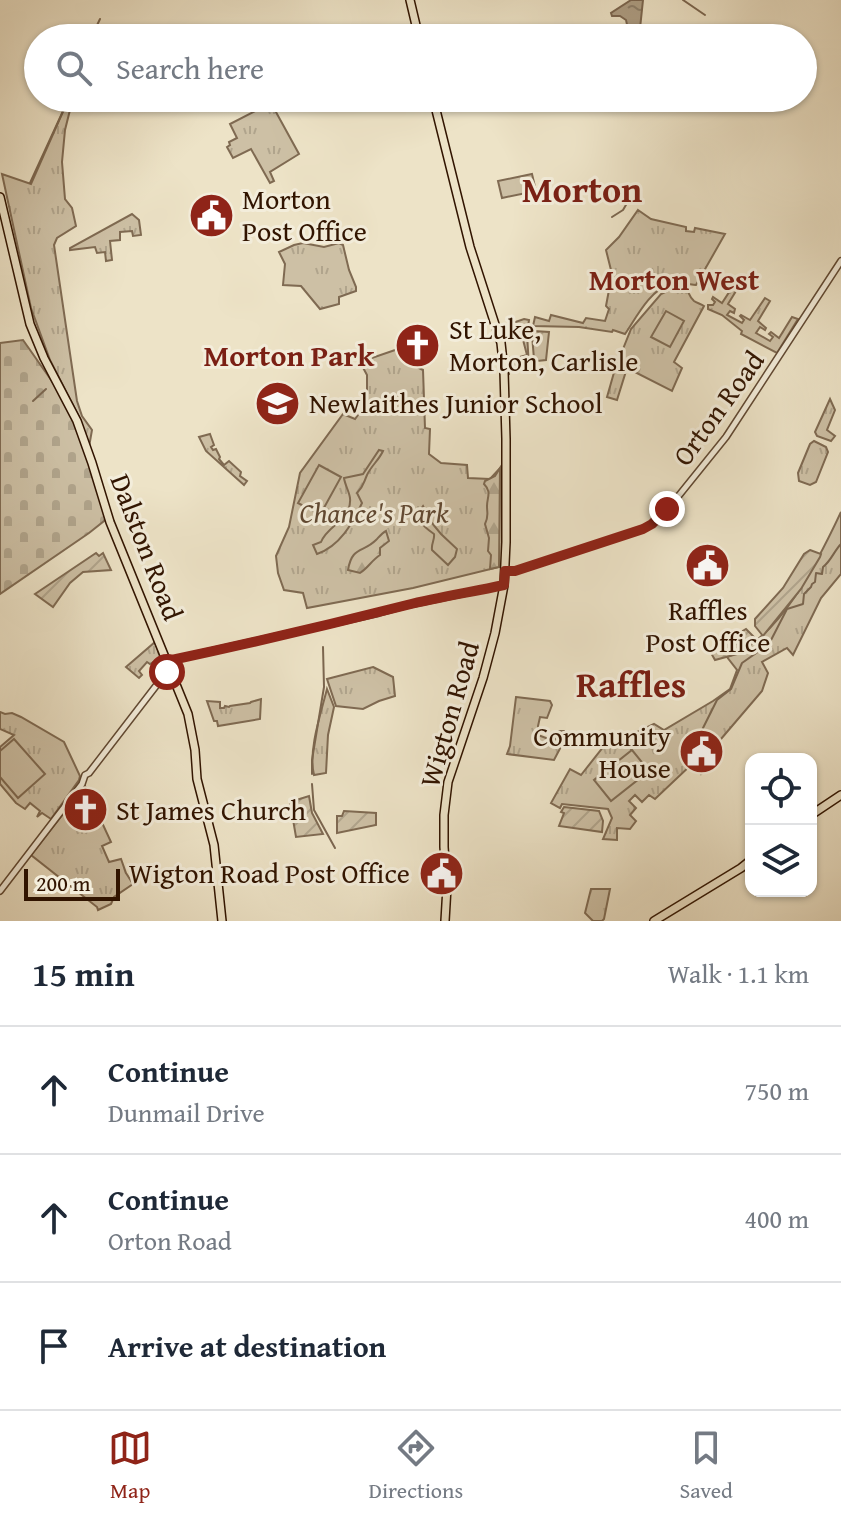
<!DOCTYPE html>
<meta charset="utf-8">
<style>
body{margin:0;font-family:"Gentium Book Plus",serif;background:#f6f6f7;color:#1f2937}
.controls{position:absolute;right:24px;bottom:24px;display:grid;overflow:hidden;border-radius:16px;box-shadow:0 2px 6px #0004}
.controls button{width:72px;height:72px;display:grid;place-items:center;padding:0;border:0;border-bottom:2px solid #e0e1e3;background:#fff;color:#1f2937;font:40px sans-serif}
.scale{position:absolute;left:24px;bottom:20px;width:96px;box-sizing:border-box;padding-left:8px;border:4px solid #311400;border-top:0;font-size:22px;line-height:28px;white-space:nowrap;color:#311400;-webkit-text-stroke:6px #f3eddb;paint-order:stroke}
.stop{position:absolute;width:24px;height:24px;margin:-18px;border:6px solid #8f2418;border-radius:50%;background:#fff}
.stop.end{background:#8f2418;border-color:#fff;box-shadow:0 2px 8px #0008}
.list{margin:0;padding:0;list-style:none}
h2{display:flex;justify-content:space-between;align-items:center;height:104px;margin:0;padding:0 32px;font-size:34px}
h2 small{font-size:26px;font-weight:400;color:#747a83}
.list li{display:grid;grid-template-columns:52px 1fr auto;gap:24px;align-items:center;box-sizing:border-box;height:128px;padding:0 32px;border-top:2px solid #e0e1e3}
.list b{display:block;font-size:30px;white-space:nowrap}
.list p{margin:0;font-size:26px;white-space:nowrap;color:#747a83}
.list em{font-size:26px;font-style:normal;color:#747a83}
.icon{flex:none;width:44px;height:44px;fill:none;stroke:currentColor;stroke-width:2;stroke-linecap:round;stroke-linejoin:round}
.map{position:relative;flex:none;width:841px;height:921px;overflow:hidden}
.search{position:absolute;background:#fff;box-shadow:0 2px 6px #0004;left:24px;right:24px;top:24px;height:88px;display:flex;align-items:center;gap:20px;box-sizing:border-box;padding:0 28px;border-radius:44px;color:#747a83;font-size:30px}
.sheet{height:488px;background:#fff}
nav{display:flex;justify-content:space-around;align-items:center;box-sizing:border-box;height:112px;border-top:2px solid #e0e1e3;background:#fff;font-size:22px;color:#747a83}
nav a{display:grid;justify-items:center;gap:4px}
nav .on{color:#8f2418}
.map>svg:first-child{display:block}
</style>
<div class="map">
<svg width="841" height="921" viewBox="0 0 841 921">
<defs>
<pattern id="grass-tufts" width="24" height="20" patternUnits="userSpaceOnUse" patternTransform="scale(2)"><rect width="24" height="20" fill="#cdc0a5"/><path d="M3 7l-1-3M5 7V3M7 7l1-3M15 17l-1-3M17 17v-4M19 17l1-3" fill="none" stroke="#b0a48c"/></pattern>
<pattern id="forest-firs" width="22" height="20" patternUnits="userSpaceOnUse" patternTransform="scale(2)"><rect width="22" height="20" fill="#cdc0a5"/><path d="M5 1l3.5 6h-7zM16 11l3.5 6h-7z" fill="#b0a48c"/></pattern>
<pattern id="cemetery-stones" width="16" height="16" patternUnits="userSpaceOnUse" patternTransform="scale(2)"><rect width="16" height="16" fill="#cdc0a5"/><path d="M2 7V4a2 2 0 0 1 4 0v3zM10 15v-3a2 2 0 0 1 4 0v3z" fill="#b0a48c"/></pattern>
<pattern id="garden-furrows" width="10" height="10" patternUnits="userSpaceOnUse" patternTransform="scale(2)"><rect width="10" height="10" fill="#cdc0a5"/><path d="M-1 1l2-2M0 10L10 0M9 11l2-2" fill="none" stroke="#b0a48c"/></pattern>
<pattern id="water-ripples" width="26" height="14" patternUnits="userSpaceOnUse" patternTransform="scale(2)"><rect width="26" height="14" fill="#ad9d83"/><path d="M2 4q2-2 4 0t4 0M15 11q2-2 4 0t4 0" fill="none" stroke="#8d7f69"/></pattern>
</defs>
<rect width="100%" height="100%" fill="#ede3c7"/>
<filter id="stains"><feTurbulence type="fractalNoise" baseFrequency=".0025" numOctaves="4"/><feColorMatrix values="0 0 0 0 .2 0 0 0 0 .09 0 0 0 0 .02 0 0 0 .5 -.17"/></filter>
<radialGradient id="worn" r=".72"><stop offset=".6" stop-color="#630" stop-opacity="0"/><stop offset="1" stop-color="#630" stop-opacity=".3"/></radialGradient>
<!-- grass -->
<g fill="url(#grass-tufts)" stroke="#7f6a52" stroke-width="2">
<path d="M69 98H73L65 130 62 162 65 199 72 208 76 226 57 238 54 245 77 401 82 416 92 430 89 447 80 419 50 360 31 308 2 174 31 184Z"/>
<path d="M271 103 299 154 270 172 274 181 270 183 251 149 233 158 227 147 230 145 229 142 237 138 230 124Z"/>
<path d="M638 210 651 219 686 227V231L694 232 695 228 725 234 696 285C687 284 679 282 670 284 650 290 636 318 625 334L613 330 612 332 579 327 533 326 535 317 549 321 551 315 583 323 586 318 605 321 609 309 606 306 612 274 606 250 619 237Z"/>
<path d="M132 214 139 220 141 235 133 236 132 231 120 232V240L110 241 112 260 106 261 105 252 97 253 95 247 70 250V248Z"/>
<path d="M303 243 324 247 339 243 343 245 349 270 356 287V291L339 297V304L320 309 301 286 283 285 285 264 279 252 294 245Z"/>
<path d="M737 280 741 283 728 304 735 309 734 313 730 311 727 315 742 323 744 320 740 316 741 315 750 320 765 298 770 301 758 321 766 328 765 330 760 327 756 333 770 341 773 337 769 334 771 332 779 338 792 317 798 319 777 353 741 334 742 331 722 315 708 309V305H713L715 302 712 299 713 297 722 303Z"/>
<path d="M674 288C693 287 685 293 694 301 697 303 701 304 704 306L674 362 682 368 672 391 627 368 617 400 607 397 615 369 631 329 661 294Z"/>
<path d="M524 319 529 320 527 334 529 367 516 369 509 366V375L506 359 509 358V360L527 355 522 336 506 340 501 330 505 329 507 325Z"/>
<path d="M534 331 549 332 546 360 537 361 534 359 532 335Z"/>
<path d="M398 349 406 362 423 370 425 428 430 429 429 454 441 463 467 465 468 478 490 479 500 468 499 567 413 588 307 608 303 593 284 590 278 573 276 556 289 527 300 473 343 414 355 419 367 403V375L360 362Z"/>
<path d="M830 399 835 410 827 430 835 436 831 441 817 436 815 432Z"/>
<path d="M210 434 214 445 211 447 213 450 216 449 220 457 219 459 224 465 229 461 241 472 240 476 247 481 244 485 206 451 199 437Z"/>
<path d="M814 441 826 447 828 452 816 482 810 485 799 481 798 473 810 444Z"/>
<path d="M841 512V574L821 598 793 655 787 648 762 662 768 673 762 691 715 746 709 741 692 753 697 762 710 751 715 756 713 764 701 774 693 763 655 799 649 795 642 802 635 795 629 801 636 808 630 815 636 821 630 829 617 828V840L603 839 612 818 608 809 562 804 560 808 551 803 570 769 581 775 608 741 623 737 631 749 640 743 637 732 654 724 664 730 713 701 730 689 737 670 727 657C779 641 819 559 841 512Z"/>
<path d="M155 642 164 668 157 678 155 676 161 667 158 662 155 661 150 664 147 662 139 671 142 675 139 678 126 667Z"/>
<path d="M373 667 393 677 395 696 379 701 363 709 336 706 327 679Z"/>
<path d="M327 689 334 707 328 735 326 773 314 775C308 750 321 713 327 689Z"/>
<path d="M516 697 550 701 552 705 547 718 540 717 538 726V735L554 741 559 731H564L565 739 554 760 507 754 510 746Z"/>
<path d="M261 699 260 719 218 726 217 721H214L207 701 220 702V708H224L225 706 229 707 230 706 250 703 251 702Z"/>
<path d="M0 712 5 714 12 713 21 717 64 742 80 776 79 780 51 819 42 813 37 817 40 811 30 803 25 809 16 803 0 784V747L14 735 0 729Z"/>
<path d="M85 786 111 842 102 846 109 862 121 859 126 873 133 884 114 897 111 904 98 910 97 907 31 855Z"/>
<path d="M591 889H610L604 919 602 921H593L585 913Z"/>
</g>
<!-- forest -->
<g fill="url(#forest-firs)" stroke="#7f6a52" stroke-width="2">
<path d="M379 450 383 451C379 460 371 466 367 475 363 484 364 486 357 493L362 503C352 524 340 546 317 554L313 545 321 542C328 524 352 521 350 498 349 491 345 485 344 478L363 474Z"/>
<path d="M500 468 499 567 490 569 491 555 488 551 489 538 485 524C489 516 487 514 487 506 487 497 492 492 484 484L485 481 495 476Z"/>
<path d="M423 506 431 522 441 534 457 549 455 557 448 565 432 550C431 543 435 540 434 534 424 527 413 519 423 506Z"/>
<path d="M386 531 389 541 380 548V555C372 560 368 568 360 573L348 570C352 546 363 553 376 540 379 537 382 533 386 531Z"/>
</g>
<!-- cemetery -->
<path fill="url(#cemetery-stones)" stroke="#7f6a52" stroke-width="2" d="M23 340 68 404 77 421 106 517 104 521 89 533 0 594V343Z"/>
<!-- garden -->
<g fill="url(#garden-furrows)" stroke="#7f6a52" stroke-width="2">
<path d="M810 550 821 554 820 557 801 589 763 636 755 626V619L783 588 804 554Z"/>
<path d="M96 553 99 556 103 553 111 570 83 572 70 583 53 607 35 594Z"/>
<path d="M746 629 757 640 737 654 715 660 711 653 712 650Z"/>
<path d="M309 796 312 813 323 834 296 837 290 802Z"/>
<path d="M564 807 599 811 603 821 602 832 559 826 564 813 561 812Z"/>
<path d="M344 811 376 813V825L337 833V816H342Z"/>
</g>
<!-- pitch -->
<g fill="#cdc0a5" stroke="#7f6a52" stroke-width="2">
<path d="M532 174 536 191 502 198 498 181Z"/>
<path d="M666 311 684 321 670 347 651 337Z"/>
<path d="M319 465 341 477 320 515 298 503Z"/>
<path d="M14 739 45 774 18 798 0 777V751Z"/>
<path d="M632 750 649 771 611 801 594 780Z"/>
</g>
<!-- water -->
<path fill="url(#water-ripples)" stroke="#7b664f" stroke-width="2" d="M631 0H643L639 38H630L626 20 620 16H612L611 13Z"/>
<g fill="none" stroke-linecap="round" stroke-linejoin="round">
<!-- stream -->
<g stroke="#7b664f" stroke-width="2">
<path d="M683 0 705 15"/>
<path d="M91 38 100 19"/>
<path d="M30 183 69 98"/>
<path d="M612 217 623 210 630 198"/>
<path d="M33 401 46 389"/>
<path d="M701 732 717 700 731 689 742 663 769 644 787 609 803 604 804 594 811 587 812 584 815 582 816 573 822 574 823 567C831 561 834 551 841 544"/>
<path d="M312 774V760L324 687 323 647"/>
<path d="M312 784 314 810 335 848"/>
</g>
<defs>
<g id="minor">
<path d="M505 571H515L643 529 652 524 672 504 726 437 841 261"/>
<path d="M167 661 379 613 408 605 504 585"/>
<path d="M0 891 82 784 85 775 89 773 169 669"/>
</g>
<g id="major">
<path d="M410 0 419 38"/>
<path d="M433 98 470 247 501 343 504 371 506 439V542L504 585 495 633 483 678 448 782 444 815V847L447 887 445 921"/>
<path d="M0 197 30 324 44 358 77 421 92 463 110 522 188 714 195 750 197 779 214 845 222 921"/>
<path d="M811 815 841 795"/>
<path d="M654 921 741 868 751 860"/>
</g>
</defs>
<!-- minor casing -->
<use href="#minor" stroke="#604832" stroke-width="8"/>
<!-- major casing -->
<use href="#major" stroke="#311400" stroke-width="10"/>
<!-- minor -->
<use href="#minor" stroke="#f3eddb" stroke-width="5"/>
<!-- major -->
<use href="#major" stroke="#ede3c7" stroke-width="7"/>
</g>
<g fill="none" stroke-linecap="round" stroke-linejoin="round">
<!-- route -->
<path stroke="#8f2418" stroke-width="10" d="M167 672 169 669 167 661C247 644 328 625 407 605 439 597 472 592 504 585L505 571H515L643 529 652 524 667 509"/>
</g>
<!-- icons -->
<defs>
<symbol id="civic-disc" viewBox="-11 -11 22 22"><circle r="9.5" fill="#8f2418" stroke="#f3eddb"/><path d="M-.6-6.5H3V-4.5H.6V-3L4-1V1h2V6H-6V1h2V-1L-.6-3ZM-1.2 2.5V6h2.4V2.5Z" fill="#fff"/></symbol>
<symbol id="church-disc" viewBox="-11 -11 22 22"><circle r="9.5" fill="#8f2418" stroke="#f3eddb"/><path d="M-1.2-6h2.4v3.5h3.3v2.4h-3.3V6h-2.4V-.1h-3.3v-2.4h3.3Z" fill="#fff"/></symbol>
<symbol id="school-disc" viewBox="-11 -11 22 22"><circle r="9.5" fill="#8f2418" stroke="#f3eddb"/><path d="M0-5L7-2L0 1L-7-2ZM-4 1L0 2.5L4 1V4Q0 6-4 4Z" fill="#fff"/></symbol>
</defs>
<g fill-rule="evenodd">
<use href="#civic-disc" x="186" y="190" width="51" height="51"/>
<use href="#church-disc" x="392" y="320" width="51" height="51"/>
<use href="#school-disc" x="252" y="378" width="51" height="51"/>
<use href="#civic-disc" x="682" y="540" width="51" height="51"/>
<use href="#civic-disc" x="676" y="726" width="51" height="51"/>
<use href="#church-disc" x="60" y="784" width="51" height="51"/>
<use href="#civic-disc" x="416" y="848" width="51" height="51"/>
</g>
<g text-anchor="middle" stroke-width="6" stroke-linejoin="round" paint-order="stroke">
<!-- poi labels -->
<g font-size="28" fill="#311400" stroke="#f3eddb" text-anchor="start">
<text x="242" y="209">Morton<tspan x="242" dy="32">Post Office</tspan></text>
<text x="449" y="339">St Luke,<tspan x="449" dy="32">Morton, Carlisle</tspan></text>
<text x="309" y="413">Newlaithes Junior School</text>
<text x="708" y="620" text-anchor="middle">Raffles<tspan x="708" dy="32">Post Office</tspan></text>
<text x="671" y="746" text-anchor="end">Community<tspan x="671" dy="32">House</tspan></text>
<text x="116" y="820">St James Church</text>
<text x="410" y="883" text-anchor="end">Wigton Road Post Office</text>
</g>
<!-- street labels -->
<g font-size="28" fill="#311400" stroke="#f3eddb">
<text transform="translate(718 408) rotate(-54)" y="10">Orton Road</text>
<text transform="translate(147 547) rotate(69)" y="10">Dalston Road</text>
<text transform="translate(449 714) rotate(-74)" y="10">Wigton Road</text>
</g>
<!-- park labels -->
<g font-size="28" font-style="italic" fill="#604832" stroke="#f3eddb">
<text x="374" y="523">Chance's Park</text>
</g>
<!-- neighbourhood labels -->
<g font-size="30" font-weight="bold" fill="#7a1f14" stroke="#f3eddb">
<text x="674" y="290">Morton West</text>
<text x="289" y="366">Morton Park</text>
</g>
<!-- district labels -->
<g font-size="36" font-weight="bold" fill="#7a1f14" stroke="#f3eddb">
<text x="582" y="202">Morton</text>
<text x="631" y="697">Raffles</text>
</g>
</g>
<rect width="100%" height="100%" filter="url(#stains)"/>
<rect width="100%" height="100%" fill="url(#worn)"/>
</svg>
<div class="controls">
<button><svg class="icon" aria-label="locate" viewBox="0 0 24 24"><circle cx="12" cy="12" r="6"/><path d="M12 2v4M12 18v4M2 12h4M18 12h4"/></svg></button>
<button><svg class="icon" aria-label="layers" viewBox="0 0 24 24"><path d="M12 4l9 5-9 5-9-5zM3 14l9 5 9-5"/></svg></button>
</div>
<div class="scale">200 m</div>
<div class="stop" style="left:167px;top:672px"></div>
<div class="stop end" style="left:667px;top:509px"></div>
<div class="search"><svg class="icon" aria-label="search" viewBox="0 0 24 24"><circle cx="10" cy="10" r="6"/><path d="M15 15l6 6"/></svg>Search here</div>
</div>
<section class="sheet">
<h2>15 min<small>Walk · 1.1 km</small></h2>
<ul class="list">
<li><svg class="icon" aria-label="ahead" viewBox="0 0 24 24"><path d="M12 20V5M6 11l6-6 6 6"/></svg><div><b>Continue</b><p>Dunmail Drive</p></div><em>750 m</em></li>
<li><svg class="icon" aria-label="ahead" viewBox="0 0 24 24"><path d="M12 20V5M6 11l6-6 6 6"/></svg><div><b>Continue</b><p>Orton Road</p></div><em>400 m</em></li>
<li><svg class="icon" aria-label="arrive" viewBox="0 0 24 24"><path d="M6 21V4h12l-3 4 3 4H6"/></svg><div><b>Arrive at destination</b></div></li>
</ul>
</section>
<nav>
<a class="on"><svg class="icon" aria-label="map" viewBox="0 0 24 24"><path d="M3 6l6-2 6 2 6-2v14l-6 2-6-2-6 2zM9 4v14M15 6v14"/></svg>Map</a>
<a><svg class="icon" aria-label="directions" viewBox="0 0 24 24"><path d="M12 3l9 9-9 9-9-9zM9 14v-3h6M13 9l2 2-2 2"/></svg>Directions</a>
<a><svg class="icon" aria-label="saved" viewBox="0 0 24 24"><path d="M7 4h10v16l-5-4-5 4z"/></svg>Saved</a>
</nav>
